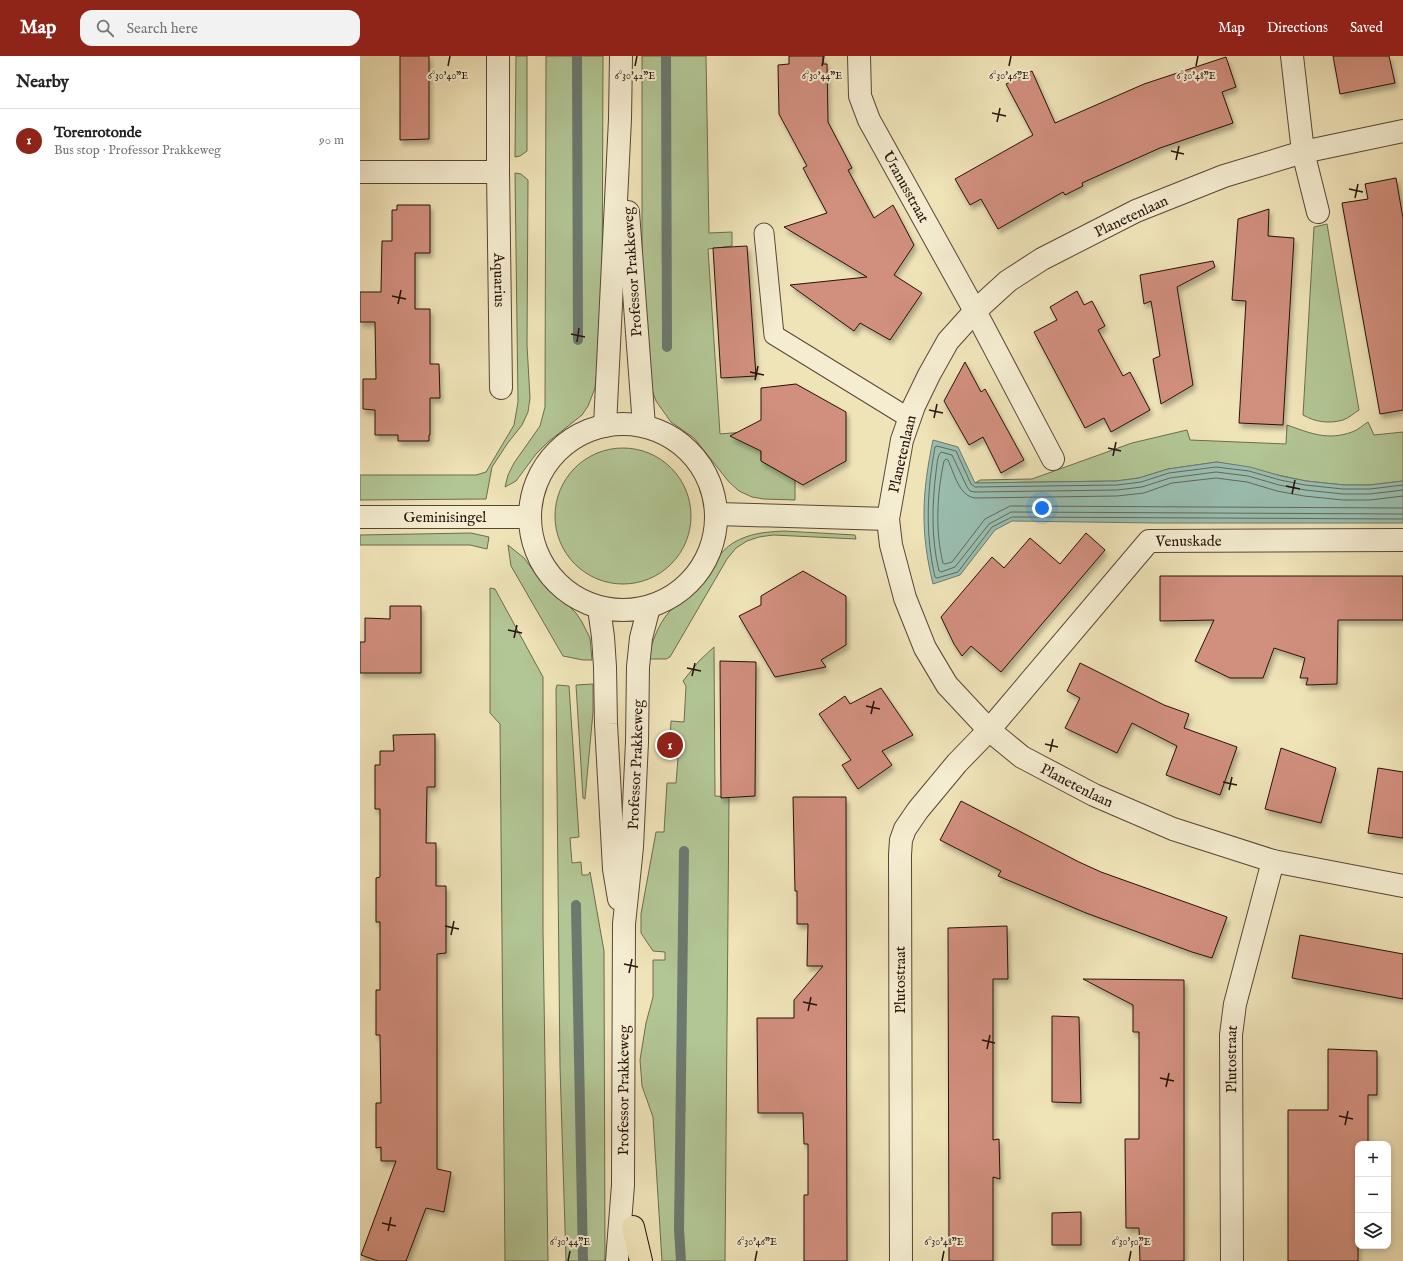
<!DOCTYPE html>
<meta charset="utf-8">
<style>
body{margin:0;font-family:"IM FELL English",serif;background:#f2f2f2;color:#222}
.controls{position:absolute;right:12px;bottom:12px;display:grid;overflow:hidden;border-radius:8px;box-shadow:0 2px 6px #0003}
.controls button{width:36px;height:36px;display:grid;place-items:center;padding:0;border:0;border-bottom:1px solid #e0e0e0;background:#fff;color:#222;font:20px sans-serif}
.you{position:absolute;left:682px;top:452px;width:14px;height:14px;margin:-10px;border:3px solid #fff;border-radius:50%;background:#1a73e8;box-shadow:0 0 0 6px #1a73e833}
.badge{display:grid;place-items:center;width:26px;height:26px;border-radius:50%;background:#8f2418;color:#fff;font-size:13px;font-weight:700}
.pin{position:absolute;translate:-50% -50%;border:2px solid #fff;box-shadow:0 1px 4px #0006}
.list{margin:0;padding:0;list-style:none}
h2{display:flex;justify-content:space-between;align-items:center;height:52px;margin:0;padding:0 16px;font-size:17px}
h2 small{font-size:13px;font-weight:400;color:#767676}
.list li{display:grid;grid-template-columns:26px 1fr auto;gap:12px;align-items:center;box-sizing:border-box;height:64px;padding:0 16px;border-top:1px solid #e0e0e0}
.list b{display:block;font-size:15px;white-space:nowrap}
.list p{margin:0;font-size:13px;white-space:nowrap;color:#767676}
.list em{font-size:13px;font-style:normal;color:#767676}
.icon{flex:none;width:22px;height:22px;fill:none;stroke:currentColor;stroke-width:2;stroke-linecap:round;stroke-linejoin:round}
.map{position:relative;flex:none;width:1043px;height:1205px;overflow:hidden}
header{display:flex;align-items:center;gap:24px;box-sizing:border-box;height:56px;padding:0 20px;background:#8f2418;color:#fff}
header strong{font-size:19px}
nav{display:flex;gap:22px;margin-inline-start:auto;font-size:14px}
.search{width:280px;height:36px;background:#f2f2f2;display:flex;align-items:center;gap:10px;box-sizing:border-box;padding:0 14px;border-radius:12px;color:#767676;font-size:15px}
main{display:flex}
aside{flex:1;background:#fff}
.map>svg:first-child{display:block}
</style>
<header>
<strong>Map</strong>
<div class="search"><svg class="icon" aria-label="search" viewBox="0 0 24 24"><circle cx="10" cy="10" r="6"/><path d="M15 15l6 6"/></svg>Search here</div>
<nav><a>Map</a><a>Directions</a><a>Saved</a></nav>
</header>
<main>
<aside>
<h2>Nearby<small></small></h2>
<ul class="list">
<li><span class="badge">1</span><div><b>Torenrotonde</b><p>Bus stop · Professor Prakkeweg</p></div><em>90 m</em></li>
</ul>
</aside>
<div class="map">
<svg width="1043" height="1205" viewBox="0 0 1043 1205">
<defs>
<filter id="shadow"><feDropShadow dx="2.5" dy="4.5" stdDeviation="2" flood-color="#0004"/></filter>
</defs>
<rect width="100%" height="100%" fill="#efe3b8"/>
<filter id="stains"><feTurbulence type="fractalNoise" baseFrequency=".005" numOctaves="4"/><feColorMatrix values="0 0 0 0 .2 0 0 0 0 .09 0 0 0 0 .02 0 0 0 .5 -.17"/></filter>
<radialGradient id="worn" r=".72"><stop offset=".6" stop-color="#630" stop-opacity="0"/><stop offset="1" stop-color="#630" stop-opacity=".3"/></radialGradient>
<!-- green -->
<g fill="#b2c594" stroke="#6c6c4f">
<path d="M156 0H167V95L160 100 155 101Z"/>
<path d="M186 0H243L242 261 235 332 228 350 222 359 188 386 176 398 156 425 145 431 148 419 154 407 180 370 185 351Z"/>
<path d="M282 0H346L349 177 372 176V190L348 193 360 378 384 376 401 389V405L435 424V444L404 443 392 441 379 435 369 426 334 382 311 366 296 345 291 331 285 283 282 187Z"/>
<path d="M155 117 161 118 168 124 167 289 170 342 168 356 162 369 147 388 132 411 126 443 0 444V419H116L126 416 154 369 158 346Z"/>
<path d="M967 168 999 354C994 357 989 362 983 364 969 368 955 366 943 359L954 171Z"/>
<path d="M1008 366 1014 379 1043 376V425L1010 429H984L946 425 857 406 808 413 779 422 756 425 615 427 620 424 672 423 772 387 827 374 830 384 926 388 927 369C950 377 967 385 992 376 998 374 1003 369 1008 366Z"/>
<circle cx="263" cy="460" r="68"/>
<path d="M424 475 495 479 496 483 413 479 399 481 387 485 376 492 367 503 310 601 306 603H291L289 601C292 585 298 569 309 556 313 552 319 548 323 545 330 539 337 532 343 525 354 511 358 496 373 487 390 477 405 476 424 475Z"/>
<path d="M111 477 129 481 127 493 110 489H0V479Z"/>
<path d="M148 489 164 502 188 534 206 547 216 557 222 566 230 582 232 604H223L203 600 151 510Z"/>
<path d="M130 532 135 533 183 621V875L188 1205H145L140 668 130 657Z"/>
<path d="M354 591 355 740 369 741 365 1205H302L293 1061 282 1030 280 1004 286 967 293 941V904H305V896L293 895 281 877V858L296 776H304L307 727H316L318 702H309L311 665 324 666 326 630 323 625 339 605Z"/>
<path d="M233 628V656L225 743 223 742 216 629Z"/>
<path d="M197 629 209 630 219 781 210 782 212 807 221 806 222 819H228L230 816 244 895 245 1205H206L200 1011 196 633Z"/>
</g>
<!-- water -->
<path fill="#9abeb0" stroke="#6c796e" d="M573 384 598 391 615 427 756 425 779 422 808 413 857 406 890 411 921 420 946 425 984 429H1010L1043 425V467H794L652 465 635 474 600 519 573 528C560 475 562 437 573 384Z"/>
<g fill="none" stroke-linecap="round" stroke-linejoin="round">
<!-- shore -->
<g stroke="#60685d" stroke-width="1">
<path d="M1043 429 1010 433H983L945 429 920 424 889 415 856 411 809 417 781 426 757 429 615 431 611 428 596 395 577 390 575 391C567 435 565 477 575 521L577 522 598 516 632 471 652 461 1043 463"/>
<path d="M1043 434 1010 438H983L945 434 919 429 888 420 856 416 810 422 782 431 757 434 615 436 610 435 607 431 592 399 581 396C577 400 577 410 576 416 572 449 571 482 579 515L581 516 595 511 629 468 651 456 1043 458"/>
<path d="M1043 440 1010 444H983L944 440 917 435 887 426 856 422 812 427 784 437 757 440 615 442C599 440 594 417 588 404L586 403 584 405C577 437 575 475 583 507L585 508 592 506 625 463 650 450 1043 452"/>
</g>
<!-- stream -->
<g stroke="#6c796e" stroke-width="10">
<path d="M217 0 218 284"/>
<path d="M306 0 307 291"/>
<path d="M216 849 223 1205"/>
<path d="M321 1205 319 1173 324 795"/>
</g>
</g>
<!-- building -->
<g fill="#d18f7e" stroke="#27120a" filter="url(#shadow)">
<path d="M40 0H69V83L40 84Z"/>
<path d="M429 0H463V8H467L468 66 492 112 488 114 514 162 533 149 554 189 534 219 562 237 530 284 500 267 494 275 430 229 507 221 424 171 467 157 443 112 447 110 419 58 418 9 429 8Z"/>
<path d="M973 0H1029L1035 27 980 38Z"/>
<path d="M866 1 876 31 862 36 873 67 800 92 753 113 722 127 723 130 705 139 703 136 638 173 621 143 610 149 595 123 673 79 646 28 672 15 695 67 784 28Z"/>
<path d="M1036 122 1043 162V354L1020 358 982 147 1008 143 1005 128Z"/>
<path d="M37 149H70V197H55V253H70V308H79L80 342H70V379H69V385H38V379H15V354L3 353V323H16L15 266H0V236H21L22 185H32V154H37Z"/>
<path d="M909 153 908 180 934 182 923 369 879 367 886 245 872 244 878 163Z"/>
<path d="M387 190 396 320 361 322 353 192Z"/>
<path d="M853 205 855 211 817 231 833 329 801 348 793 303 800 300 791 245 784 248 780 219Z"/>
<path d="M717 235 724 249 732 245 745 270 738 274 763 320 770 316 790 354 751 376 744 362 725 372 674 276 697 264 690 251Z"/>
<path d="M605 306 621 336 625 333 664 404 641 417 623 381 609 389 584 345Z"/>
<path d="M436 328 486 356V405L443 429 401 405V395L370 380 401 364V332Z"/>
<path d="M726 477 745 494 641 616 611 590 602 600 594 588 581 561 632 501 644 512 670 482 700 508Z"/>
<path d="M443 515 486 540V589L461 604 466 611 415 621 379 560 401 549V540Z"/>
<path d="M800 520H1043V564H978L977 628 946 629 948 622H940L945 602 914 592 903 622H870L835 605 854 564 800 565Z"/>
<path d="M30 550H61V617H0V586H5V562L30 563Z"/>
<path d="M360 605 396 606 395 740 361 742Z"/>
<path d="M720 607 804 649 829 658 824 672 877 691 860 739 806 719 817 690 772 667 757 697 705 672 720 642 707 635Z"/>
<path d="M521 632 553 679 522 695 532 709 498 733 482 709 491 704 459 658 485 640 490 648Z"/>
<path d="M75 678V731H67L66 787H76V830H86V897L77 898V1113L91 1116 84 1156 66 1152 46 1205H18L1 1199 36 1105H21V1091L16 1092V1047H21L20 979H16V934H20V866H16V822L20 821V753H15V709H20V695H34L33 679Z"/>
<path d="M921 692 976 712 961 767 905 753Z"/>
<path d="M1018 712 1043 716V782L1008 777Z"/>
<path d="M433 741H486L487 1205H444V1139H448V1088H444L443 1057H398L397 962H434V944L463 910H447L448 868H437V835H435Z"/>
<path d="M601 745 719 806 741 816 867 861 852 902 832 896 726 857 638 820 641 815 580 784Z"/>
<path d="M647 870 648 923H633V1084L639 1083 640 1123 633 1121V1205H589L588 872Z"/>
<path d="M940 879 1043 898V943L932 922Z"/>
<path d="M723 923 824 924V1205H780L779 1172H766L765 1083H779V976H773V949Z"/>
<path d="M692 960 719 961 721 1047 692 1046Z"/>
<path d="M968 993 1017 995V1039H1008V1088H998V1205H928V1054H968Z"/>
<path d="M721 1156V1189H692V1157Z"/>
</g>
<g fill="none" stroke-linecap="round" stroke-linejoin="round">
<defs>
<path id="service" d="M404 177 414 279 549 362"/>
<g id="minor">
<path id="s1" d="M138 0V116L141 332"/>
<path id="s2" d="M499 0 500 40 509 64 615 255 693 403"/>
<path d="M932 0 943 96 958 156"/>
<path id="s3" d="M1043 75 943 96 864 120 776 155 682 203 648 225 615 255 588 285 569 319 554 350 542 384 528 463 531 489 545 542 565 592 587 629 629 674 662 701 734 739 813 773 913 805 1043 830"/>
<path d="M0 116H138"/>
<path d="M357 458 528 463"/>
<path id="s4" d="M0 461H169"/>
<path id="s5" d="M541 1205 540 799 541 784 545 773 558 754 597 707 629 674 789 485 1043 484"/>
<path id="s6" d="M872 1205 871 979 875 948 913 805"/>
</g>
<g id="tertiary">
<path d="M268 156 284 370"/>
<circle cx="263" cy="461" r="93"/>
<path d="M245 370 260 63 261 0"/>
<path d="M239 552 243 581 245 611 246 668 254 813 259 843"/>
<path id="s7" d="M257 1205 263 1129 264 868 272 791 277 686 278 611 281 582 289 551"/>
</g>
<path id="primary" d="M273 1171 281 1205"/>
</defs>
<!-- service casing -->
<use href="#service" stroke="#594636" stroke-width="21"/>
<!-- minor casing -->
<use href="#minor" stroke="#594636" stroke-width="24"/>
<!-- tertiary casing -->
<use href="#tertiary" stroke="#594636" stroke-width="24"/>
<!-- primary casing -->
<use href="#primary" stroke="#27120a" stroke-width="24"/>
<!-- service -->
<use href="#service" stroke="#f5edd1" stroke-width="19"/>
<!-- minor -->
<use href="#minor" stroke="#f5edd1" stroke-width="22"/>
<!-- tertiary -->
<use href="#tertiary" stroke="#f5edd1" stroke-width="22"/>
<!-- primary -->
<use href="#primary" stroke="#efe3b8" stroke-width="22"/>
</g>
<!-- ticks -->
<path fill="none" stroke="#27120a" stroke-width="1.5" d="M88 10 90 0M275 10 277 0M462 10 464 0M649 10 651 0M836 10 838 0M632 57 646 60M637 66 640 52M811 95 824 98M816 104 819 90M989 133 1003 136M995 142 998 128M32 240 46 243M38 248 41 234M211 278 225 281M217 286 219 272M390 316 404 319M395 324 398 310M569 354 583 357M574 362 577 348M748 392 761 395M753 400 756 386M926 430 940 433M932 438 935 424M148 574 162 577M154 582 157 569M327 612 341 615M332 620 335 607M506 650 520 653M511 658 514 645M685 688 698 691M690 696 693 683M863 726 877 729M869 734 872 721M85 870 99 873M91 879 94 865M264 908 278 911M269 917 272 903M443 946 457 949M448 955 451 941M622 984 635 987M627 993 630 979M800 1022 814 1025M806 1031 809 1017M979 1060 993 1063M985 1069 988 1055M22 1167 36 1170M28 1175 31 1161M208 1205 210 1195M395 1205 397 1195M582 1205 584 1195M769 1205 771 1195"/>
<g text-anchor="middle" stroke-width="4" stroke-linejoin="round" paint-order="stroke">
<!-- street labels -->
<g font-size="15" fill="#27120a" stroke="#f5edd1">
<text dy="5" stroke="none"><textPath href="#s2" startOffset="142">Uranusstraat</textPath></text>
<text transform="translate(771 160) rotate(-25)" y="5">Planetenlaan</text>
<text transform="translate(272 216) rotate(-94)" y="5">Professor Prakkeweg</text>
<text dy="5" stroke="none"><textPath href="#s1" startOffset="224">Aquarius</textPath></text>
<text transform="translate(542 398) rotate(-77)" y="5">Planetenlaan</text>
<text dy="5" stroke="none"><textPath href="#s4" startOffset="85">Geminisingel</textPath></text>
<text dy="5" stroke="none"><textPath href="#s5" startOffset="850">Venuskade</textPath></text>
<text dy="5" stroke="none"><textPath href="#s7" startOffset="497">Professor Prakkeweg</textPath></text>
<text dy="5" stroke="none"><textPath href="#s3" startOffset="1044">Planetenlaan</textPath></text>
<text transform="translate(540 924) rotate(-90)" y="5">Plutostraat</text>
<text dy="5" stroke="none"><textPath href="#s6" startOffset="202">Plutostraat</textPath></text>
<text dy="5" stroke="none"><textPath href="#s7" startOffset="171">Professor Prakkeweg</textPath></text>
</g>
</g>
<g font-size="10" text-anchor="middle" fill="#27120a" stroke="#f5edd1" stroke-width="4" stroke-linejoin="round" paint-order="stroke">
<text x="88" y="23">6°30'40"E</text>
<text x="275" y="23">6°30'42"E</text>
<text x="462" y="23">6°30'44"E</text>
<text x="649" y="23">6°30'46"E</text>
<text x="836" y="23">6°30'48"E</text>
<text x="210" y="1189">6°30'44"E</text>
<text x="397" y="1189">6°30'46"E</text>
<text x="584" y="1189">6°30'48"E</text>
<text x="771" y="1189">6°30'50"E</text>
</g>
<rect width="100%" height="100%" filter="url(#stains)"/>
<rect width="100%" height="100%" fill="url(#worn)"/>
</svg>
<div class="controls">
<button>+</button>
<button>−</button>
<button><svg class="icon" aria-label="layers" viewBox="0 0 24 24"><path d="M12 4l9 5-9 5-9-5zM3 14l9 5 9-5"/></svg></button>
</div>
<div class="you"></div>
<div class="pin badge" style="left:310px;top:689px">1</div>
</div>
</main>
